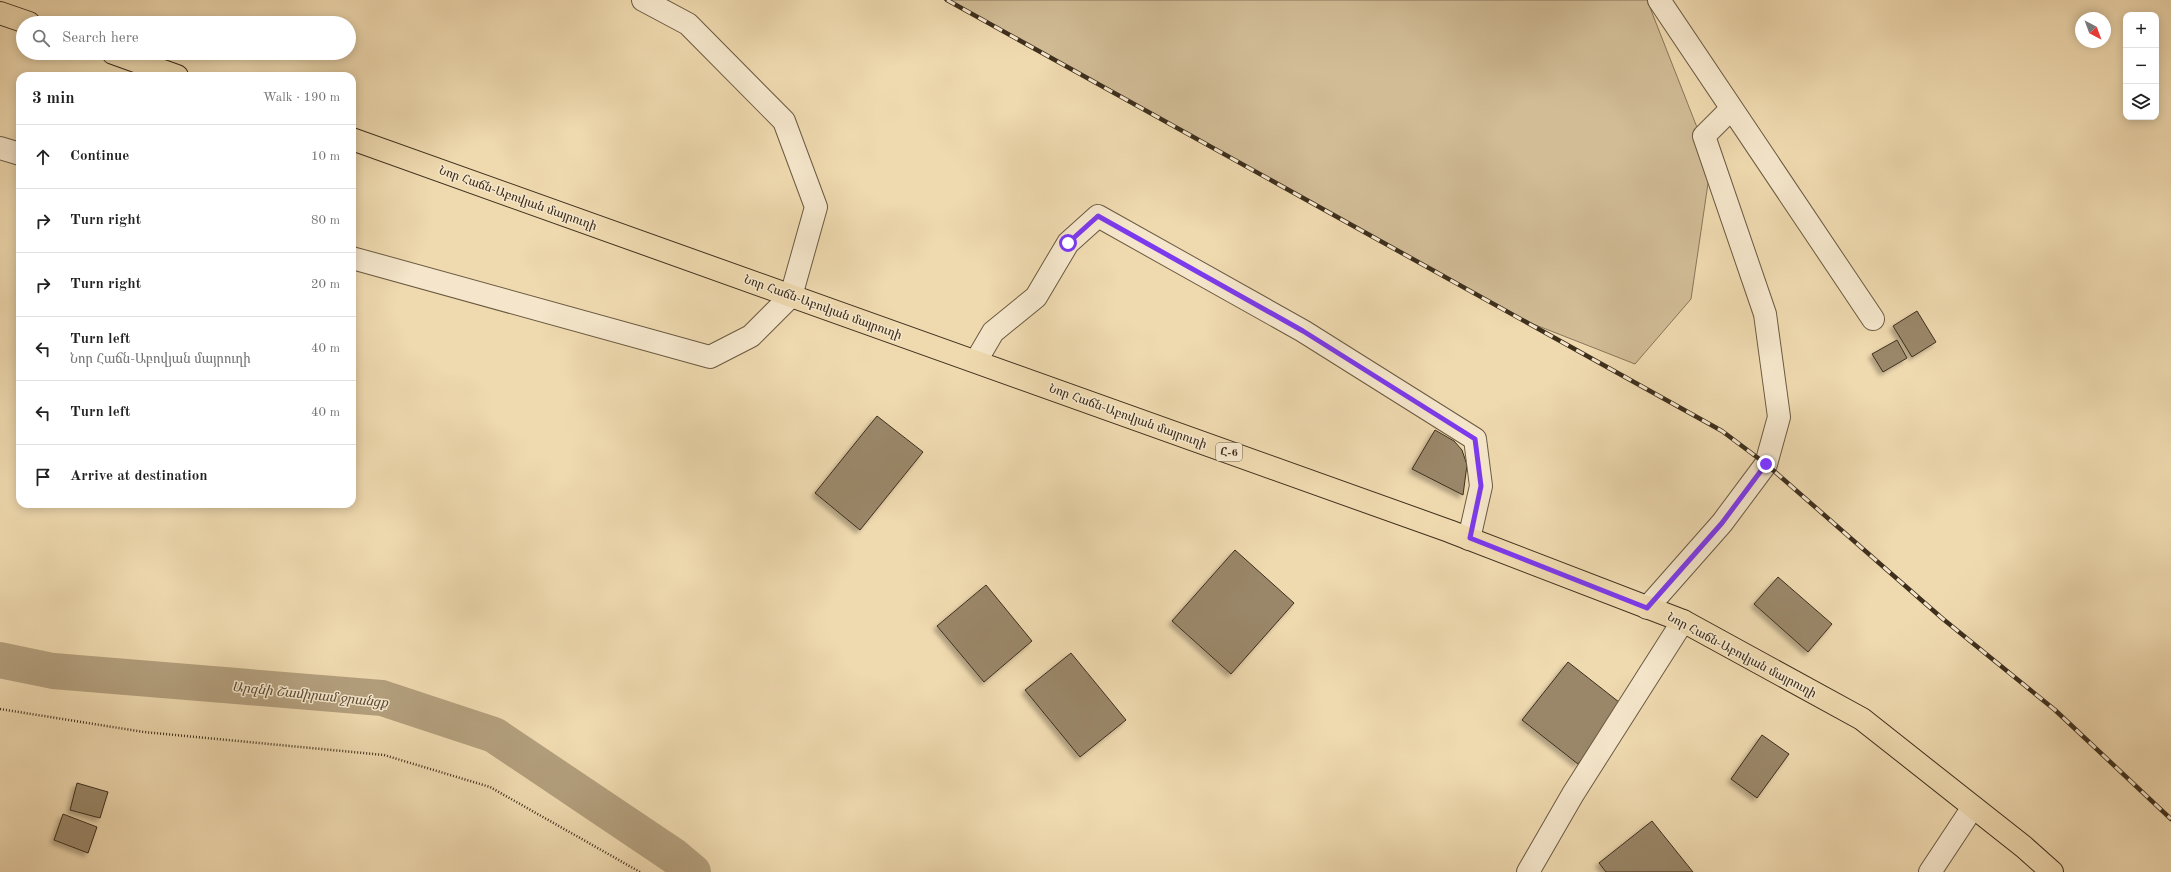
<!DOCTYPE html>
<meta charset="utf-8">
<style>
body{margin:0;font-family:"Old Standard TT","Noto Serif Armenian",serif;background:#f2f2f2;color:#222}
.controls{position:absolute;right:12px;top:12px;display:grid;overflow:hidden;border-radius:8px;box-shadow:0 2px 10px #0003}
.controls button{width:36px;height:36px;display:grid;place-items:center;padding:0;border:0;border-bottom:1px solid #e0e0e0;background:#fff;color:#222;font:20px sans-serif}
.compass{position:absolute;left:2075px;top:12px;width:36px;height:36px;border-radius:50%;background:#fff;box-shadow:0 2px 10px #0003;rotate:139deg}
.stop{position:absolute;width:12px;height:12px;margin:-9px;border:3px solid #7c3aed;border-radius:50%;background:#fff}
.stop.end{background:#7c3aed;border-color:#fff;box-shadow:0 1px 4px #0008}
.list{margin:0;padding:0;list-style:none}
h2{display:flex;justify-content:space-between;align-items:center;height:52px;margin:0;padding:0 16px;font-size:17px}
h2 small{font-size:13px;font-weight:400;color:#767676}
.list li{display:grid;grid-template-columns:26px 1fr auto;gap:12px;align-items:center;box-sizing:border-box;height:64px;padding:0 16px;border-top:1px solid #e0e0e0}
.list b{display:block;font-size:15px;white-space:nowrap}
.list p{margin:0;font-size:13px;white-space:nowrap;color:#767676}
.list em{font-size:13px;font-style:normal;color:#767676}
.icon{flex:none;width:22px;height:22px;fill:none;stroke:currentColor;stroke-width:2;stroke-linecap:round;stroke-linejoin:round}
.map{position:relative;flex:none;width:2171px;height:872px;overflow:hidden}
.search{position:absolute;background:#fff;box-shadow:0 2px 10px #0003;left:16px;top:16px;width:340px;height:44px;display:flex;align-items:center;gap:10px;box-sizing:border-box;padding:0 14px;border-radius:22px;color:#767676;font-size:15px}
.panel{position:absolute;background:#fff;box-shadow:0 2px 10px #0003;left:16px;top:72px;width:340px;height:436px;border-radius:12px}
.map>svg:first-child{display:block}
</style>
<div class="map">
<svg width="2171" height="872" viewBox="0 0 2171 872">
<defs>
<filter id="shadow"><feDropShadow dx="-3.5" dy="3.5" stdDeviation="2" flood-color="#0004"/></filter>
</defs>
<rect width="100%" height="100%" fill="#efd9af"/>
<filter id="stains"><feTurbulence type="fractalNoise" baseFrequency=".005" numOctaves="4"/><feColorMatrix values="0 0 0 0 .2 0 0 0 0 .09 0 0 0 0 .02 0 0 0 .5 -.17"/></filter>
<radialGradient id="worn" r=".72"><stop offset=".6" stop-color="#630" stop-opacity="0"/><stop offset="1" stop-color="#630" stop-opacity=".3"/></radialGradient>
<!-- green -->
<path fill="#d1bc96" stroke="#88765a" d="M944 0H1647L1711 163 1691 299 1635 364 1528 322Z"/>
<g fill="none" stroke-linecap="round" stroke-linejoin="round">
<!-- canal -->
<path stroke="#b39f7d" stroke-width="36" d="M0 660 53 671 382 698 494 735 674 856 693 872"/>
</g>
<!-- building -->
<g fill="#9a8769" stroke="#3e2f1d" filter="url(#shadow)">
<path d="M1917 311 1936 342 1912 357 1893 326Z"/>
<path d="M1897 340 1907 358 1883 372 1872 354Z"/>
<path d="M877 416 923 452 860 530 815 493Z"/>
<path d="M1435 430 1454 441 1462 450 1467 465 1463 495 1412 469Z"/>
<path d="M1235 550 1294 603 1231 674 1172 621Z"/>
<path d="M1778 577 1832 624 1808 652 1754 604Z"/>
<path d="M986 585 1032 641 984 682 937 626Z"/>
<path d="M1071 653 1126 720 1080 757 1025 690Z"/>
<path d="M1568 662 1624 706 1578 764 1522 720Z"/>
<path d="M1762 735 1789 754 1757 798 1731 779Z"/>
<path d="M77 783 108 792 100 818 70 810Z"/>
<path d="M63 814 97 827 88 853 54 840Z"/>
<path d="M1652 821 1693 872H1606L1599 863Z"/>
</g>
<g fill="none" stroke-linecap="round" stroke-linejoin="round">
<defs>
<g id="minor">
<path d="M1659 0 1873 319"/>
<path d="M0 148 20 154"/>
<path d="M352 258 710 357 751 336 791 296 816 207 784 121 688 24 643 0"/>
<path d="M976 361 993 332 1036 297 1068 243 1098 216 1303 331 1475 439 1481 486 1469 539"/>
<path d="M1647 608 1722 523 1766 464 1779 417 1765 314 1704 136 1731 109"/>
<path d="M1528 872 1573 794 1683 621"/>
<path d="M1930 872 1973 807"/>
</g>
<g id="major">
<path d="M0 13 29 23"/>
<path d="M113 53 177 76"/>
<path d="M352 139 1449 531 1683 621 1862 719 2024 847 2052 872"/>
</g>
</defs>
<!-- minor casing -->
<use href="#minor" stroke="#6a5a42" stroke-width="24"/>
<!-- major casing -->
<use href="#major" stroke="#3e2f1d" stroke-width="24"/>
<!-- path -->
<path stroke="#3e2f1d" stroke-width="2.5" stroke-dasharray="1 2" stroke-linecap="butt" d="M0 709 144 732 384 755 490 787 640 872"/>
<!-- minor -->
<use href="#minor" stroke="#f5e6cb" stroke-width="22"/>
<!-- major -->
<use href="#major" stroke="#efd9af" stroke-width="22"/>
<defs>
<path id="rail" d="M947 0 1722 431 1766 464 1943 619 2055 710 2171 819"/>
</defs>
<!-- rail casing -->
<use href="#rail" stroke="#3e2f1d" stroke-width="4.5"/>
<!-- rail -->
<use href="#rail" stroke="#f5e6cb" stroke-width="3" stroke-dasharray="9" stroke-linecap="butt"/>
</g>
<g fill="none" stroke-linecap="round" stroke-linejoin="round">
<!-- route -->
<path stroke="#7c3aed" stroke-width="5" d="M1068 243 1098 216 1303 331 1475 439 1481 486 1470 538 1647 608 1722 523 1766 464"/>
</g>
<g text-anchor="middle" stroke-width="3" stroke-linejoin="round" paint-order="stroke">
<!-- shield labels -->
<rect fill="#f5e6cb" stroke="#756651" stroke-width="1" x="1216" y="443" width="26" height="18" rx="3"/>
<g font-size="11" font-weight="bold" fill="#3e2f1d">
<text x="1229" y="456">Հ-6</text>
</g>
<!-- street labels -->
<g font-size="12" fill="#3e2f1d" stroke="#f5e6cb">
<text transform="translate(518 198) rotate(20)" y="4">Նոր Հաճն-Աբովյան մայրուղի</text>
<text transform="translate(823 307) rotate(20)" y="4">Նոր Հաճն-Աբովյան մայրուղի</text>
<text transform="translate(1128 416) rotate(20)" y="4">Նոր Հաճն-Աբովյան մայրուղի</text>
<text transform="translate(1742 655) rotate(28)" y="4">Նոր Հաճն-Աբովյան մայրուղի</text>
</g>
<!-- water labels -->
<g font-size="13" font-style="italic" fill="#5b4b35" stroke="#f5e6cb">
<text transform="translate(310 694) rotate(6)" y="5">Արզնի Շամիրամ ջրանցք</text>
</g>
</g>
<rect width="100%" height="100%" filter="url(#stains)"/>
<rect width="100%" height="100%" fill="url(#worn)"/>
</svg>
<div class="controls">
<button>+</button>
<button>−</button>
<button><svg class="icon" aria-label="layers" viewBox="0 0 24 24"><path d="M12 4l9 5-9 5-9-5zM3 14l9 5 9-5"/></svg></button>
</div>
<svg class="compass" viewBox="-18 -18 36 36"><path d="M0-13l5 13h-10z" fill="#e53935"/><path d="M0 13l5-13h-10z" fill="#767676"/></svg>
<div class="stop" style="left:1068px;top:243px"></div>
<div class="stop end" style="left:1766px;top:464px"></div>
<div class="search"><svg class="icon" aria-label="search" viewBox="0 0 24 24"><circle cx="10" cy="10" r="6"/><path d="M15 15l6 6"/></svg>Search here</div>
<section class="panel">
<h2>3 min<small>Walk · 190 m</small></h2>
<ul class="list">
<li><svg class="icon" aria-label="ahead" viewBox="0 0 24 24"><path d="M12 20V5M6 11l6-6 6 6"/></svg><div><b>Continue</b></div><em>10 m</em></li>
<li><svg class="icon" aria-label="right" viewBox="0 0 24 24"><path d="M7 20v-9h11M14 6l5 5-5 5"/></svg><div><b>Turn right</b></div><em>80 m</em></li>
<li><svg class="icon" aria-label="right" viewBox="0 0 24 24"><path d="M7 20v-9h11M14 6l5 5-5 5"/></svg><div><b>Turn right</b></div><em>20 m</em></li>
<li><svg class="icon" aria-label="left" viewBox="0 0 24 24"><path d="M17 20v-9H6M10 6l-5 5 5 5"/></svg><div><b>Turn left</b><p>Նոր Հաճն-Աբովյան մայրուղի</p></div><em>40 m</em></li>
<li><svg class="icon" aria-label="left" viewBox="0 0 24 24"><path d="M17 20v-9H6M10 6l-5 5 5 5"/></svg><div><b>Turn left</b></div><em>40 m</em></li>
<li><svg class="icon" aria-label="arrive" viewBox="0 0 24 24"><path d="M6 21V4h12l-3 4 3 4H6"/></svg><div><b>Arrive at destination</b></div></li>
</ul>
</section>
</div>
